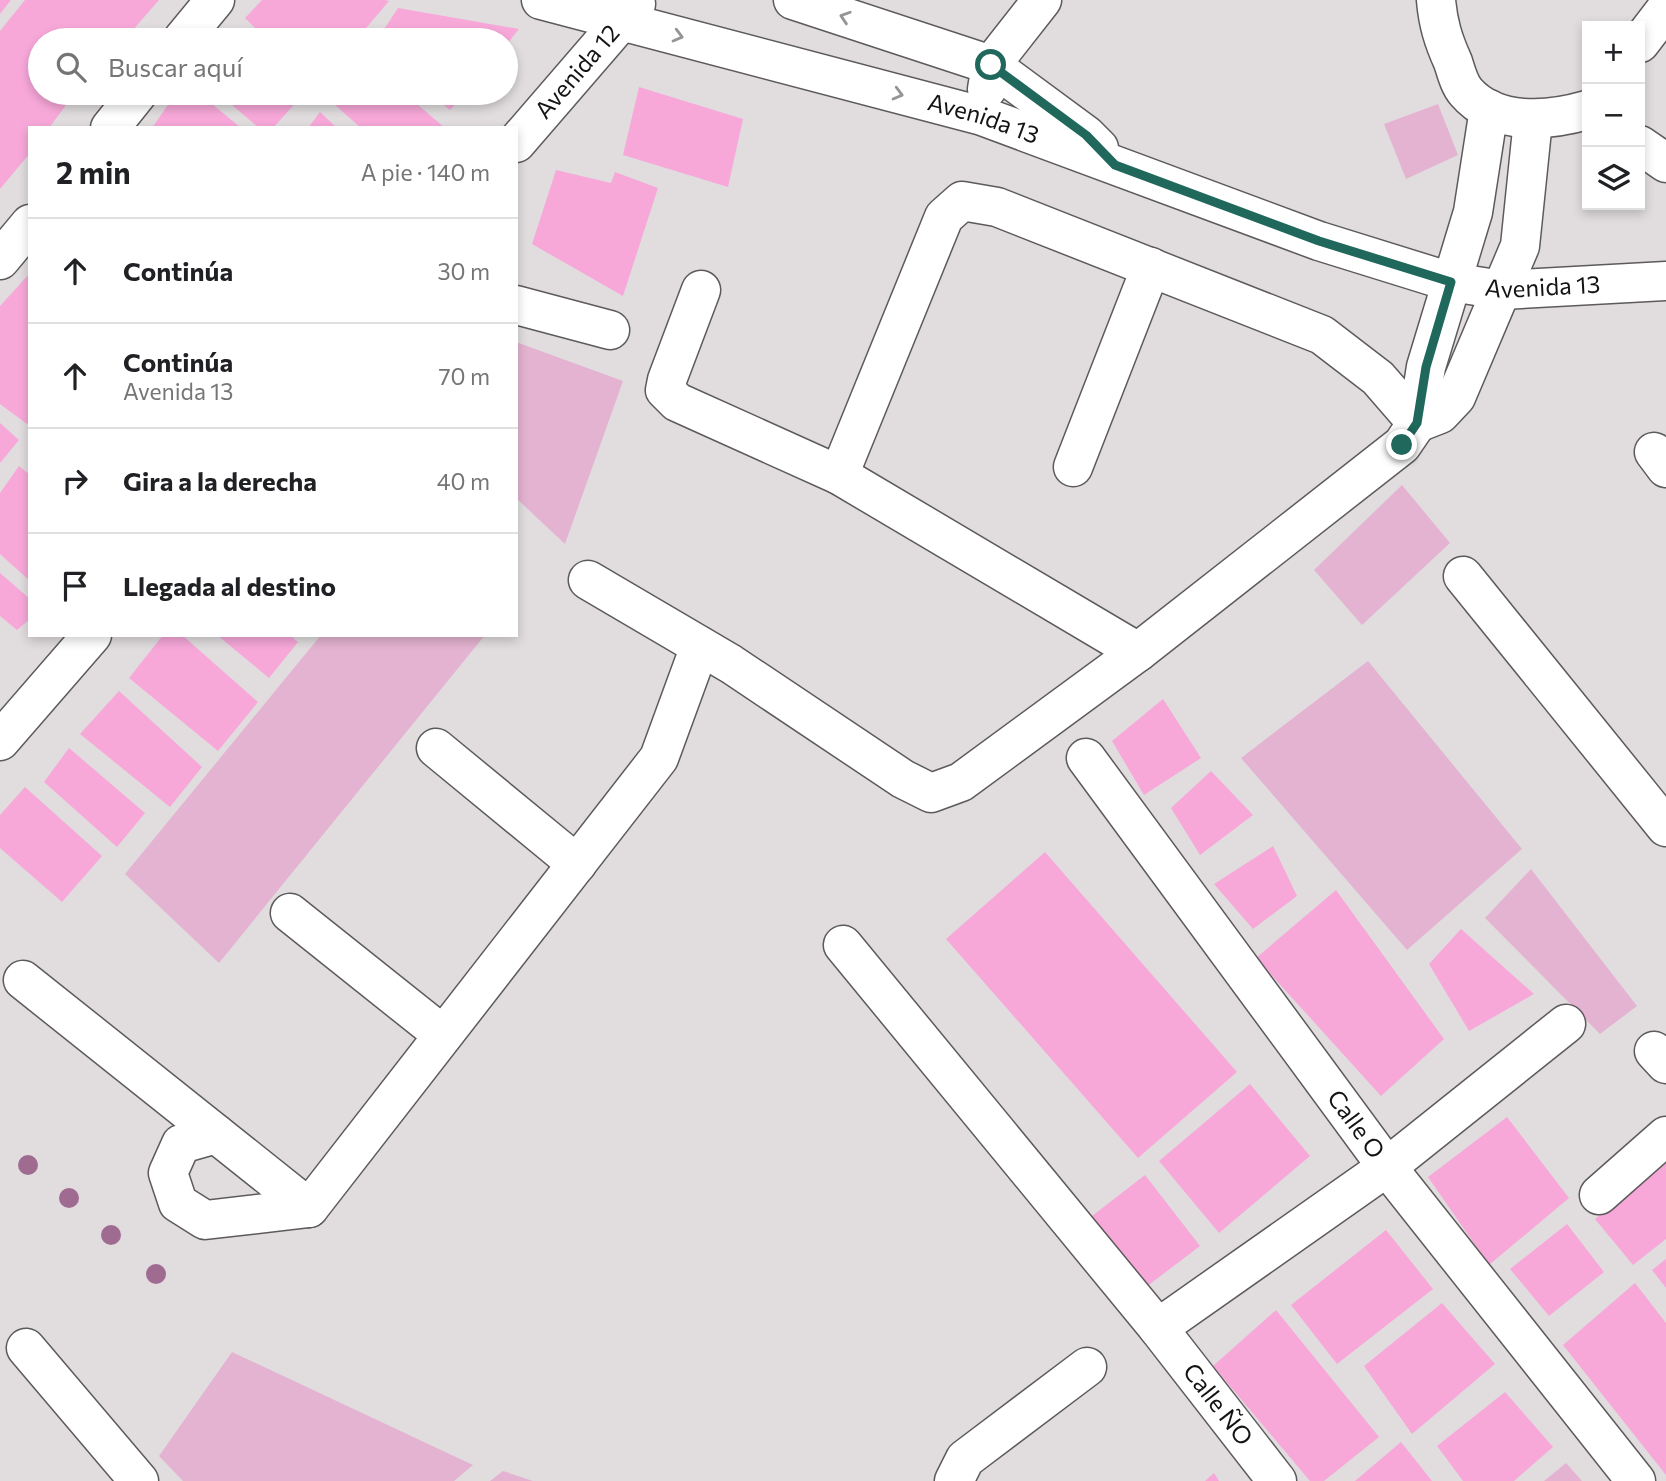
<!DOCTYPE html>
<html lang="es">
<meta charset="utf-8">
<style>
body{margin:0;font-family:Commissioner,sans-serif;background:#f2f2f2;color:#202124}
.controls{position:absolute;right:21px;top:21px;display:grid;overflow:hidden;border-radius:0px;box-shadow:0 4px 10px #0003}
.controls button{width:63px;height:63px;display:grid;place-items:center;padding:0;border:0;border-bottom:2px solid #e0e0e0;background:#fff;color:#202124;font:35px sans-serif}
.stop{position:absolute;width:21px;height:21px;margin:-16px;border:5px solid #20675c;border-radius:50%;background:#fff}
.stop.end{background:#20675c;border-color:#fff;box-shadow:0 2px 7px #0008}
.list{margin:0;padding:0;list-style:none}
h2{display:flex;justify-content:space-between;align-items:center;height:91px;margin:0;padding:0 28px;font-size:30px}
h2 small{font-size:23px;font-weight:400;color:#757577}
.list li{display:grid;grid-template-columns:46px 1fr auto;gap:21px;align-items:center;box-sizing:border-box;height:105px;padding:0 28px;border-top:2px solid #e0e0e0}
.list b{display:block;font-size:26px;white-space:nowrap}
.list p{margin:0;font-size:23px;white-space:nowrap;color:#757577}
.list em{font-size:23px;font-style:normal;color:#757577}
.icon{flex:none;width:38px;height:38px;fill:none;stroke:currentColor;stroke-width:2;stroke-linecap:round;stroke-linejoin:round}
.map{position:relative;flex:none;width:1666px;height:1481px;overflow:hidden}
.search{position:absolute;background:#fff;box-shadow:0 4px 10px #0003;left:28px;top:28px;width:490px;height:77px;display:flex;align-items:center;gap:18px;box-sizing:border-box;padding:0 24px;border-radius:38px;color:#757577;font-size:26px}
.panel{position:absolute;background:#fff;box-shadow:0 4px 10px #0003;left:28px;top:126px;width:490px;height:511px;border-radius:0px}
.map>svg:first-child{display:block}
</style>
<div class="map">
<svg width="1666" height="1481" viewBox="0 0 1666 1481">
<rect width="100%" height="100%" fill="#e1dddf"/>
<!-- green -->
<g fill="#e4b3d1">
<path d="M1438 104 1458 155 1406 179 1384 124Z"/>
<path d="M516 342 623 381 565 544 516 498Z"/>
<path d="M1402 485 1450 543 1362 625 1314 570Z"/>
<path d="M321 635H485L219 963 125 874Z"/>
<path d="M1368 661 1522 849 1407 950 1241 758Z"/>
<path d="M1531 869 1637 1006 1600 1034 1485 918Z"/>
<path d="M232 1352 473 1465 454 1481H183L159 1456Z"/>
<path d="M1566 1463 1582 1481H1544Z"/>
<path d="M503 1471 533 1481H490Z"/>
</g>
<!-- building -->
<g fill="#f7a8d9">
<path d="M0 0H11L0 14Z"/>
<path d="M25 0H159L124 40H40V93H75L49 128H30V153L0 189V31Z"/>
<path d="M262 0H385L389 1 356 40H267L245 18Z"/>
<path d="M398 8 519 29 506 45V40H377Z"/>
<path d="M230 31 239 40H224Z"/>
<path d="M639 87 743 119 728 187 623 155Z"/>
<path d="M176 93H199L241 128H152Z"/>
<path d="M218 93H294L300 98 273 128H259Z"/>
<path d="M330 93H404L445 128H361L326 97Z"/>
<path d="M429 93H465L450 110Z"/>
<path d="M320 112 337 128H308Z"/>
<path d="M556 170 611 183 615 172 658 188 623 296 532 244Z"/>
<path d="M30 273V421L27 424 0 404V306Z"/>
<path d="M0 423 19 440 0 463Z"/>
<path d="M19 466 30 475V581L0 554V493Z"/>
<path d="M0 573 30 599V619L17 630 0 616Z"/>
<path d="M163 635H182L258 702 218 751 129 678Z"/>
<path d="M217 635H290L298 642 269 678Z"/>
<path d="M119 691 202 767 170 807 80 734Z"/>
<path d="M1163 699 1201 758 1144 795 1112 741Z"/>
<path d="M69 748 145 813 117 847 44 782Z"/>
<path d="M1211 771 1253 815 1200 855 1171 808Z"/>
<path d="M25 787 102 856 62 902 0 848V815Z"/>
<path d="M1273 846 1297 896 1253 929 1214 884Z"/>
<path d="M1045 852 1237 1072 1138 1158 946 939Z"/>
<path d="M1336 890 1444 1039 1381 1096 1256 958Z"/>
<path d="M1461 929 1534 994 1469 1031 1429 964Z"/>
<path d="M1250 1084 1310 1156 1219 1233 1159 1161Z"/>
<path d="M1507 1117 1569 1198 1489 1265 1428 1177Z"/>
<path d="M1666 1157V1239L1633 1265 1595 1219Z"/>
<path d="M1145 1175 1200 1246 1146 1287 1092 1216Z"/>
<path d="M1567 1224 1604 1272 1549 1316 1510 1269Z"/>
<path d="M1386 1230 1433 1289 1337 1364 1291 1305Z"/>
<path d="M1666 1259V1288L1652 1270Z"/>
<path d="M1635 1283 1666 1323V1475L1563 1345Z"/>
<path d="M1442 1303 1495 1364 1412 1434 1364 1366Z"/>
<path d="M1276 1310 1379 1437 1324 1481H1310L1213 1366Z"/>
<path d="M1505 1392 1553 1447 1514 1481H1463L1437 1446Z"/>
<path d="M1401 1442 1432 1481H1355Z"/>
<path d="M1214 1473 1219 1481H1205Z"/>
</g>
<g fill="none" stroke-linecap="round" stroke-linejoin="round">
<defs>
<g id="minor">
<path id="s1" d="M541 0 982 116 1319 241 1451 282 1502 290 1666 281"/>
<path d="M793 0 991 65 1086 135 1099 148"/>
<path d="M1436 0C1438 23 1443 40 1453 62 1456 71 1459 84 1466 92 1495 126 1549 121 1587 110"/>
<path d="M182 40 215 0"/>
<path d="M1640 43 1666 9"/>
<path d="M987 89 991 65 1042 0"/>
<path d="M110 128 138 93"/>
<path id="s2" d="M516 143 636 4"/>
<path d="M1640 145 1666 163"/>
<path d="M0 260 30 224"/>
<path d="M701 290 667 380 665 390 677 402 839 475 1138 652"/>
<path d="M516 305 610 330"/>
<path d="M1417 423 1440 414 1456 397 1520 246 1533 120"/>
<path d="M1654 452 1666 468"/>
<path d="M1073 467 1151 267"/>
<path d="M839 475 944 217 962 201 997 207 1322 335 1378 378 1417 423"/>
<path d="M1463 576 1666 827"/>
<path d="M588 580 731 664 903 779 931 793 961 782 1138 652 1402 445 1417 423 1426 367 1473 212 1489 109"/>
<path d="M0 741 92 635"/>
<path d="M436 748 577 864"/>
<path id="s3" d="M1086 758 1387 1167 1636 1481"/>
<path d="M290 913 443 1035"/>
<path id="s4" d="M843 945 1158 1328 1277 1481"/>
<path d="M23 980 309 1208 659 758 700 646"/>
<path d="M1654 1051 1666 1064"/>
<path d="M216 1134 181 1144 168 1173 178 1203 205 1220 309 1208"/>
<path d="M1599 1195 1666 1136"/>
<path d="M1158 1328 1387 1167 1566 1024"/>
<path d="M26 1348 139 1481"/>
<path d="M954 1481 965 1459 1087 1367"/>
</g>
</defs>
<!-- minor casing -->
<use href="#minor" stroke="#5d5a5c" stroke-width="41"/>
<!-- minor -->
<use href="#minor" stroke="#fff" stroke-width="38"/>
</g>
<!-- trees -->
<g fill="#a06b91">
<circle cx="28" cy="1165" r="10"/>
<circle cx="69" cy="1198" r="10"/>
<circle cx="111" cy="1235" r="10"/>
<circle cx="156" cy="1274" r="10"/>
</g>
<!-- one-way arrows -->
<defs><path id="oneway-chevron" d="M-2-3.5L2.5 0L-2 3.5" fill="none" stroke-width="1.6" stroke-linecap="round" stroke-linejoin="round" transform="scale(1.75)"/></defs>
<g stroke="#959595">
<use href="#oneway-chevron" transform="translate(845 17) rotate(-162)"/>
<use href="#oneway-chevron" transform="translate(678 36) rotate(15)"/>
<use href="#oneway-chevron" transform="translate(898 94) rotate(15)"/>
</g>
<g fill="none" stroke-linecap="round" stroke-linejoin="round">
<!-- route -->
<path stroke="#20675c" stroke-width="9" d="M991 65 1086 135 1115 165 1319 241 1451 282 1426 367 1417 423 1402 445"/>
</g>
<g text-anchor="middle" stroke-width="5" stroke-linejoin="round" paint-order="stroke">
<!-- street labels -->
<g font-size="24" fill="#141314" stroke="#eeeaec">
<text dy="8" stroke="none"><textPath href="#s2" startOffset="94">Avenida 12</textPath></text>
<text dy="8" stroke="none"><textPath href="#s1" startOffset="458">Avenida 13</textPath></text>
<text dy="8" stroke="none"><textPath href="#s1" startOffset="1046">Avenida 13</textPath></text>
<text dy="8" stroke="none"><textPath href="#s3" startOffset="455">Calle O</textPath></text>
<text dy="8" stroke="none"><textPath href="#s4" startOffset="593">Calle ÑO</textPath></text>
</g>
</g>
</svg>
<div class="controls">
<button>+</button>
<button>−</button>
<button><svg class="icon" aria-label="layers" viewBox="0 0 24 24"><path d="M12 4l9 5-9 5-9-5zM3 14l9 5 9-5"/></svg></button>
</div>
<div class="stop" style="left:991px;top:65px"></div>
<div class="stop end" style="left:1402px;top:445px"></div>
<div class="search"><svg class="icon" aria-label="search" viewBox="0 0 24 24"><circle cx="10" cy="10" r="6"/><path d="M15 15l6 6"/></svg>Buscar aquí</div>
<section class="panel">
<h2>2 min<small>A pie · 140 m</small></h2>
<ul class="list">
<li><svg class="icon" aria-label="ahead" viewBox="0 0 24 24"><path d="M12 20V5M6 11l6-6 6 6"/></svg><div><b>Continúa</b></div><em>30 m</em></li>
<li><svg class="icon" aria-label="ahead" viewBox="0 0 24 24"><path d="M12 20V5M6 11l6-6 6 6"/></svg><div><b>Continúa</b><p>Avenida 13</p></div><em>70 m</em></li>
<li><svg class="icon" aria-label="right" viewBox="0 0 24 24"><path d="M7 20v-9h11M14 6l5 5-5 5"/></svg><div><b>Gira a la derecha</b></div><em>40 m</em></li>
<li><svg class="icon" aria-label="arrive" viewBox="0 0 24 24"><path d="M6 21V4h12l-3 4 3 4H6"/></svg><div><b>Llegada al destino</b></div></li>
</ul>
</section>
</div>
